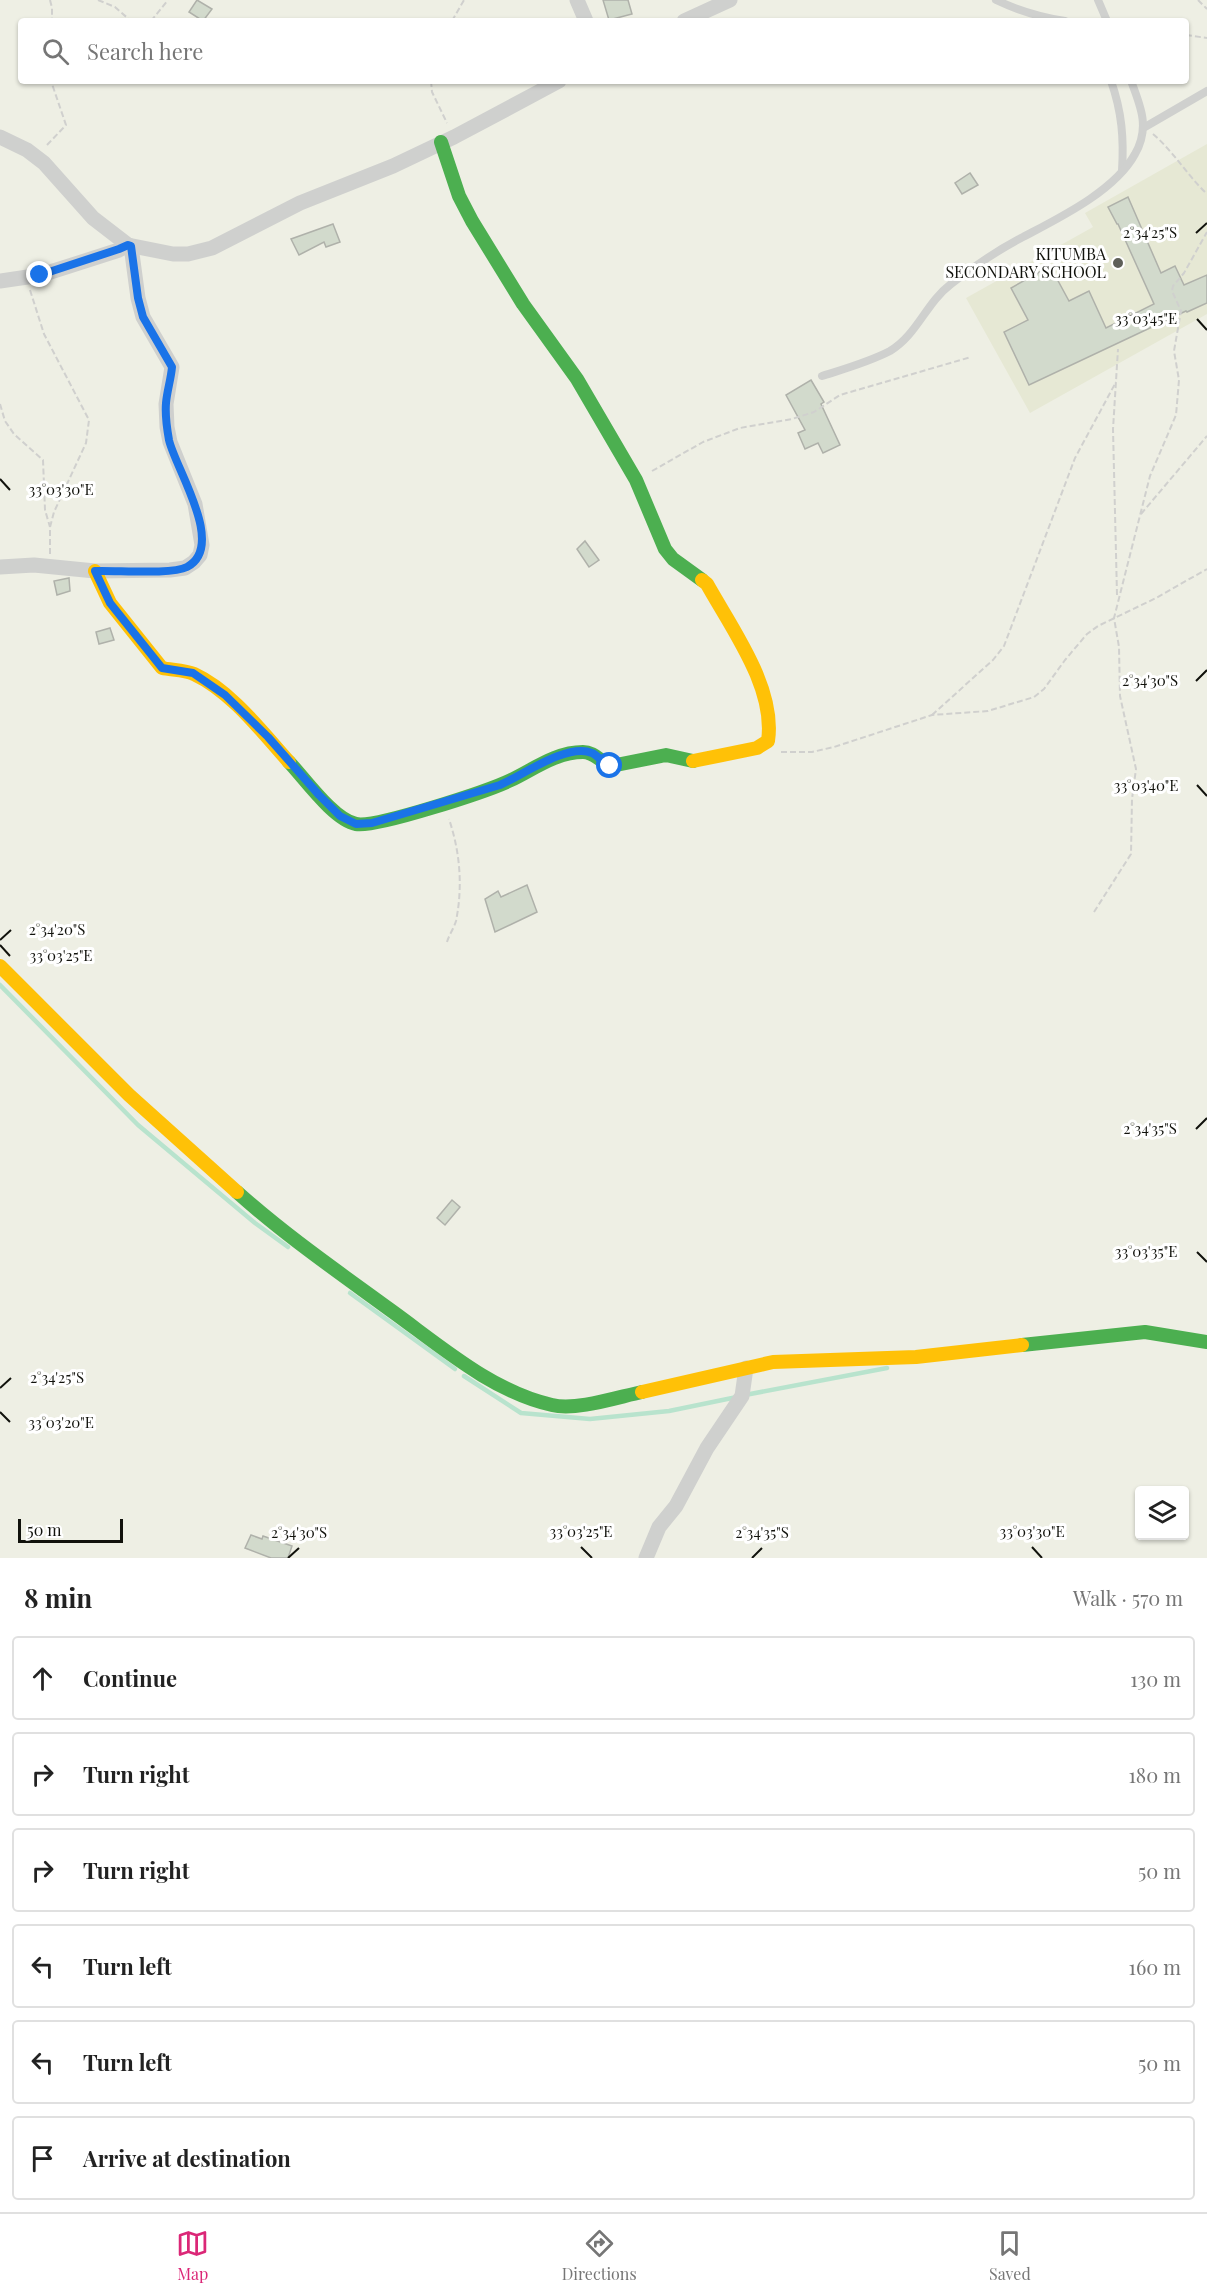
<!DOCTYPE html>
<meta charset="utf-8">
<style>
body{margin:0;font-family:"Playfair Display",serif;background:#f6f6f6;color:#222}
.controls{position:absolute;right:18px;bottom:18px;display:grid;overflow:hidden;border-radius:6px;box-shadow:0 2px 4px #0004}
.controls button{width:54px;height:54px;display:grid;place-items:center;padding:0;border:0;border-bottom:2px solid #e0e0e0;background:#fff;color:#222;font:30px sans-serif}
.scale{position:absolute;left:18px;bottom:15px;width:105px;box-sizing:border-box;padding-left:6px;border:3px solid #11120c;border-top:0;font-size:16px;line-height:21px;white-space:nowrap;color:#11120c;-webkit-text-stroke:4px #fff;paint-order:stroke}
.stop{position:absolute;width:18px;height:18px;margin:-14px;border:4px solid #1a73e8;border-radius:50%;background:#fff}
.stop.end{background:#1a73e8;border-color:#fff;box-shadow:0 2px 6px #0008}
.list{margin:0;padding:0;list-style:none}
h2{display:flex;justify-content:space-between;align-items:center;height:78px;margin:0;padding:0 24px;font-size:26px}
h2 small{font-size:20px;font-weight:400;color:#767676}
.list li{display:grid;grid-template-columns:39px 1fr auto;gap:18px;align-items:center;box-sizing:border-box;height:84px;margin:0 12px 12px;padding:0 12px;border:2px solid #e0e0e0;border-radius:6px}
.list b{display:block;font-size:22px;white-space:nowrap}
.list em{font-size:20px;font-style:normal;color:#767676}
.icon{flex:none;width:33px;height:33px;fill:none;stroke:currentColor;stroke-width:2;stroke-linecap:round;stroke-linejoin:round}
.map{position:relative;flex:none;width:1207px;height:1558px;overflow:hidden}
.search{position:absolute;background:#fff;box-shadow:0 2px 4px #0004;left:18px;right:18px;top:18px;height:66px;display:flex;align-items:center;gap:15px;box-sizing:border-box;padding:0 21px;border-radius:6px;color:#767676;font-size:22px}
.sheet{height:654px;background:#fff}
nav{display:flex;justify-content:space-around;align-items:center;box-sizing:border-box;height:84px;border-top:2px solid #e0e0e0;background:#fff;font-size:16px;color:#767676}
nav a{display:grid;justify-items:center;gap:3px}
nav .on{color:#db2777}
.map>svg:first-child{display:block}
</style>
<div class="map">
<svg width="1207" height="1558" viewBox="0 0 1207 1558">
<rect width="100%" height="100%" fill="#eeefe4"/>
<!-- built -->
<path fill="#e6e8d4" d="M1207 144V314L1030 413 966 298 1093 227 1085 213Z"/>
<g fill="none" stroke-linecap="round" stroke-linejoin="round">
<!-- stream -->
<g stroke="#b8e3cd" stroke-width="4.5">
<path d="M0 985 138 1125 255 1223 288 1247"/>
<path d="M350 1293 455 1369"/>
<path d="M464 1376 521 1413 590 1419 669 1411 737 1397"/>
<path d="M745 1395 887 1368"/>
</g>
</g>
<!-- building -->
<g fill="#d2dacc" stroke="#afb1aa" stroke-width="1.5">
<path d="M197 0 212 9 203 21 189 12Z"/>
<path d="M603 0H628L632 14 609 20Z"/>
<path d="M970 173 978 185 962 194 955 183Z"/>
<path d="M1128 197 1161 273 1175 266 1184 285 1207 275V303L1187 312 1186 311 1029 385 1004 332 1028 320 1011 288 1050 266 1069 301 1089 291 1106 328 1154 304 1118 224H1117L1108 207Z"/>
<path d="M333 224 340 242 326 247 324 242 299 255 291 239Z"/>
<path d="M811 380 824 402 821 404 840 445 823 453 818 443 805 449 798 433 805 430 786 395Z"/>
<path d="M585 541 599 560 589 567 577 549Z"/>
<path d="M69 578 70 591 57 595 54 581Z"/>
<path d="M110 628 114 640 99 644 96 632Z"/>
<path d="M527 885 537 912 495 932 485 899 498 891 501 897Z"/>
<path d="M452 1200 460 1207 445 1225 437 1218Z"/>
<path d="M251 1535 262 1539 263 1536 292 1546 288 1558H271L245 1548Z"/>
</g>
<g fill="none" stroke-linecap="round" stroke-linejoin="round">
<!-- path -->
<g stroke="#d0d0ce" stroke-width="2" stroke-dasharray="6 3" stroke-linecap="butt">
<path d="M50 0 52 8V21"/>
<path d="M98 0 115 7 131 21"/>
<path d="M1198 0 1207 9"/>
<path d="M151 21 168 0"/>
<path d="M452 21 464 0"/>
<path d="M1186 35 1207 38"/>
<path d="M431 81 432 92 447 123"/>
<path d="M1153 134C1174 152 1187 175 1207 194"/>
<path d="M47 145 66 125 51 81"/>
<path d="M30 290 44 334 89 420 86 443 54 512 50 527V554"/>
<path d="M0 404 5 421 14 434 43 460 45 510 50 527"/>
<path d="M652 471 703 442 740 428 792 419 814 412 840 395 971 357"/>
<path d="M1141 514 1207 436"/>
<path d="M1117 595 1113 429 1118 349"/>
<path d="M932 715 993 660 1004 646 1075 458 1116 382"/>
<path d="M781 752H812L834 747 932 715 988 711 1034 697 1044 689 1065 660 1087 634 1098 626 1156 598 1207 569"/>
<path d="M1094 912 1131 854 1132 799 1136 769 1120 696 1119 647 1114 618 1150 476 1176 415 1179 380 1174 351 1181 311 1172 291 1173 286 1184 273 1207 232"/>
<path d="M447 942C449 935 454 928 456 921 463 886 460 852 449 819"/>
</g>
<!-- lane -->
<g stroke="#cfd0ce" stroke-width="8">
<path d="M996 0C1019 11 1040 17 1065 21"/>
<path d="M1098 0 1107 21"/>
<path d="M1111 81C1122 112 1124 139 1122 171"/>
<path d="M1145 127 1207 91"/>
<path d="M822 376C844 369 869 362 890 351 917 335 926 303 951 284 973 267 998 250 1023 237 1059 218 1115 191 1135 154 1150 128 1141 107 1131 81"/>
</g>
<!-- street -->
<g stroke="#cfd0ce" stroke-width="15">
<path d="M577 0 586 21"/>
<path d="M684 21 730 0"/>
<path d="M0 137 27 150 44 163 93 218 128 245 173 254H188L212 248 300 203 393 166 454 137 559 81"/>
<path d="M0 281 41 275 119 250 128 245"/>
<path d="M0 567 34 565 95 571 170 570 185 568 194 562 200 555 202 545 195 504 170 442 167 427 166 404 172 367 143 317 138 298 131 246"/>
<path d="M646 1558 659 1527 676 1506 707 1448 742 1396 746 1368"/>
</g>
<!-- fast -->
<g stroke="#4caf50" stroke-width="14">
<path d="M441 142 459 196 472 221 523 304 577 379 636 480 665 549 673 559 702 580"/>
<path d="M289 762C305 779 334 820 356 824 376 828 488 791 511 780 534 769 556 752 583 752 594 752 601 762 611 766L666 755 693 761"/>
<path d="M237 1192C285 1235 337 1271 389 1309 438 1344 492 1392 552 1405 576 1411 618 1397 642 1392"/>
<path d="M1022 1345 1145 1332 1207 1342"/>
</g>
<!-- slow -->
<g stroke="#ffc107" stroke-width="14">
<path d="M95 571 110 603 162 668C172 670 185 670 194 674 231 691 262 732 289 762"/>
<path d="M693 761 757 748 768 741C776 688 732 629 707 584L702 580"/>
<path d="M0 966 129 1095 237 1192"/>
<path d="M642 1392 773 1362 916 1357 1022 1345"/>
</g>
</g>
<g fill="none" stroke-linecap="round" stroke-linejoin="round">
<!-- route -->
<path stroke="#1a73e8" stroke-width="8" d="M40 275 119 249 128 245 131 246 138 298 143 317 172 367C171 379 167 391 166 403 165 415 167 429 169 440 175 468 227 546 187 567 171 575 116 570 95 571L110 603 162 668 193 673 225 695 268 737 319 795 340 816 356 824 372 823 500 785C523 775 567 743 592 753 599 756 602 763 610 766"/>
</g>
<!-- ticks -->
<path fill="none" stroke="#11120c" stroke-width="2" d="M1196 233 1207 223M1197 319 1207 330M0 479 10 490M1196 681 1207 670M1197 785 1207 796M0 940 11 930M0 945 10 956M1196 1129 1207 1118M1197 1252 1207 1262M0 1388 11 1378M0 1412 10 1422M581 1547 592 1558M1032 1547 1042 1558M288 1558 299 1548M752 1558 762 1548"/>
<!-- markers -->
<circle fill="#5e5f58" stroke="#fff" stroke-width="2" cx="1118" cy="263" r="6"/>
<g text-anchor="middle" stroke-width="6" stroke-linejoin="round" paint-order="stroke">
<!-- poi labels -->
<g font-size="16" fill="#11120c" stroke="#fff" text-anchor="end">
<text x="1106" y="260">KITUMBA<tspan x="1106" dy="18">SECONDARY SCHOOL</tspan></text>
</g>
</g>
<g font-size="15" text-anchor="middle" fill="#11120c" stroke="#fff" stroke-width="6" stroke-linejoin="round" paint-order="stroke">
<text x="1150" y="238">2°34'25"S</text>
<text x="1146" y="324">33°03'45"E</text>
<text x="61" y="495">33°03'30"E</text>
<text x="1150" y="686">2°34'30"S</text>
<text x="1146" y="791">33°03'40"E</text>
<text x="57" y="935">2°34'20"S</text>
<text x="61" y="961">33°03'25"E</text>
<text x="1150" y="1134">2°34'35"S</text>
<text x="1146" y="1257">33°03'35"E</text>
<text x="57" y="1383">2°34'25"S</text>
<text x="61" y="1428">33°03'20"E</text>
<text x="581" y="1537">33°03'25"E</text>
<text x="1032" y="1537">33°03'30"E</text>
<text x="299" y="1538">2°34'30"S</text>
<text x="762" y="1538">2°34'35"S</text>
</g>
</svg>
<div class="controls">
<button><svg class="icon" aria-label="layers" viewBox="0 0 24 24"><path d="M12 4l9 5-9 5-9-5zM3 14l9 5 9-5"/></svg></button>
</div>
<div class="scale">50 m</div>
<div class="stop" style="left:610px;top:766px"></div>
<div class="stop end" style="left:40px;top:275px"></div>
<div class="search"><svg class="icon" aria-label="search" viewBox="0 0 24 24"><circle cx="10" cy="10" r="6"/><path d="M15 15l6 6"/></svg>Search here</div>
</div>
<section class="sheet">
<h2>8 min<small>Walk · 570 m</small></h2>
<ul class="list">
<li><svg class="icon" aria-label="ahead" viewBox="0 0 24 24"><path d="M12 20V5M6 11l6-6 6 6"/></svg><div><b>Continue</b></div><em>130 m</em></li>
<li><svg class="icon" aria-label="right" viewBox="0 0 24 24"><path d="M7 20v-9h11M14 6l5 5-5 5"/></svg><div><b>Turn right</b></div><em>180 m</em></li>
<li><svg class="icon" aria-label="right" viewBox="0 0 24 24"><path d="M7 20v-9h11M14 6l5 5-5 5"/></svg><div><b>Turn right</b></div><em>50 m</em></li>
<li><svg class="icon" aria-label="left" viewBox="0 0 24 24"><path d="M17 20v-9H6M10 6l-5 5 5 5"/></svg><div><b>Turn left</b></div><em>160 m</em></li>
<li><svg class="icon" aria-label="left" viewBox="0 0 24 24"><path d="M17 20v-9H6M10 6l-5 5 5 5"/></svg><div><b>Turn left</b></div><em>50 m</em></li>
<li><svg class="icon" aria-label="arrive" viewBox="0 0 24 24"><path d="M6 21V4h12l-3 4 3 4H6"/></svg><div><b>Arrive at destination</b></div></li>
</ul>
</section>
<nav>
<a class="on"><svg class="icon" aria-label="map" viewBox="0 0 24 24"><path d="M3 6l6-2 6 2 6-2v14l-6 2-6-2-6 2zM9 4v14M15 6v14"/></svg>Map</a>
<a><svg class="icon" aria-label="directions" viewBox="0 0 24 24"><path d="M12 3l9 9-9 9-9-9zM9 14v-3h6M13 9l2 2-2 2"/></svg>Directions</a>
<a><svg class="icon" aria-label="saved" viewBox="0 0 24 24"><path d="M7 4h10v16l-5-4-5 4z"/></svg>Saved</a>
</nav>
